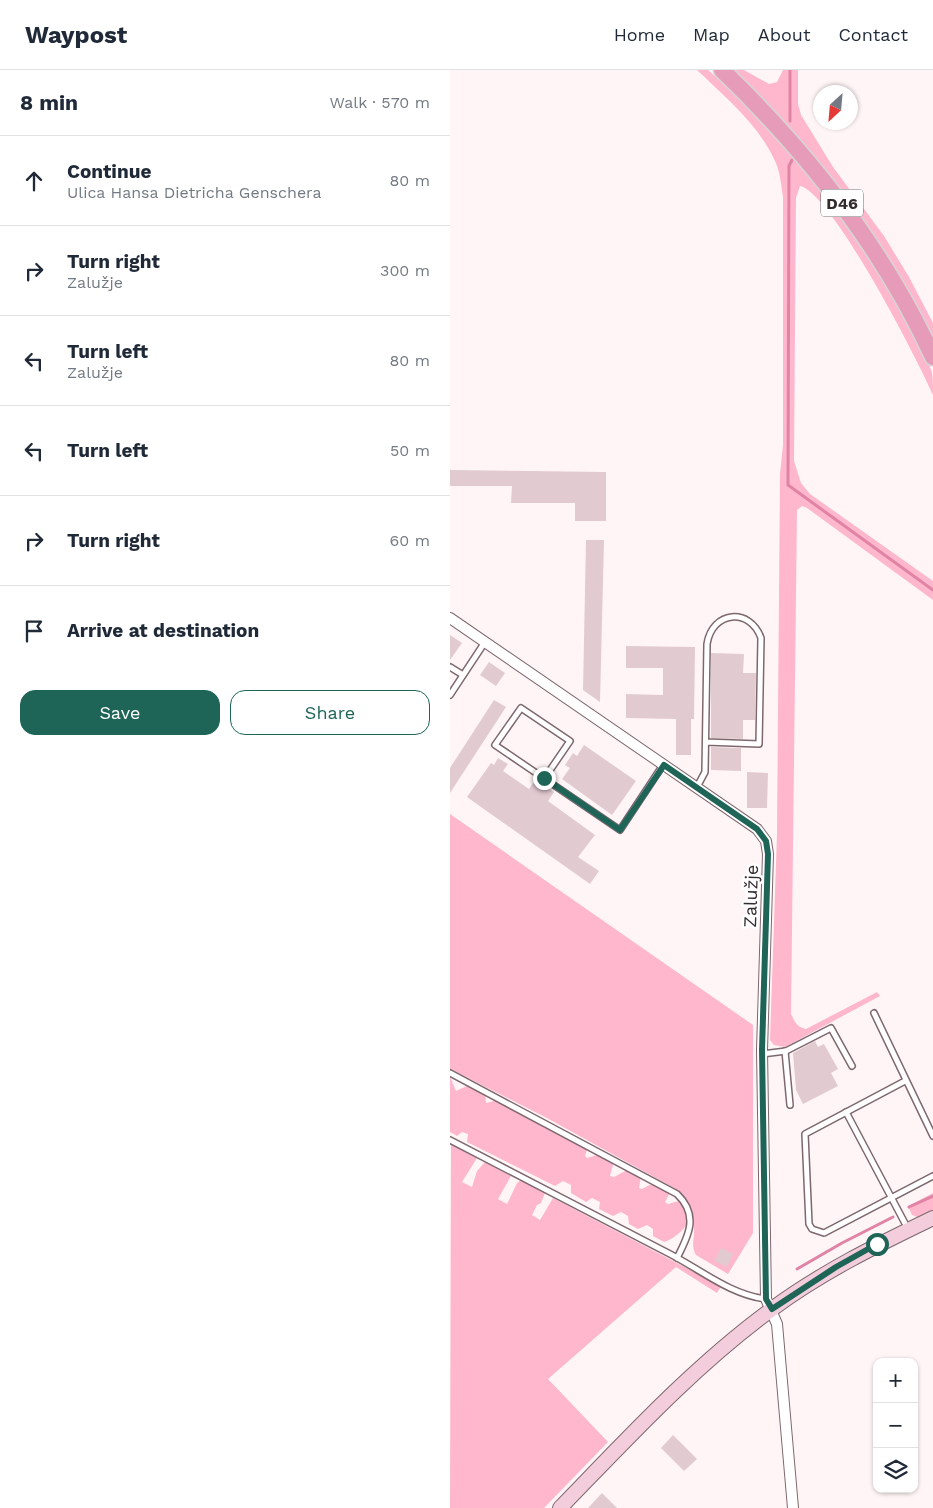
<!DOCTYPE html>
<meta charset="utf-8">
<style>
body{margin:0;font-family:"Work Sans",sans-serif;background:#f6f6f7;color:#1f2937}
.controls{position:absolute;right:15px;bottom:15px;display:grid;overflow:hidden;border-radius:10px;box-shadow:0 1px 4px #0004}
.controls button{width:45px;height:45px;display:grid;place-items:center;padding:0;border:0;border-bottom:1px solid #e0e1e3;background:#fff;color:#1f2937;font:25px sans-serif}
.compass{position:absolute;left:363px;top:15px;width:45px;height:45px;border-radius:50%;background:#fff;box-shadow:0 1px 4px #0004;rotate:206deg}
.stop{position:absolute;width:15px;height:15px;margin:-11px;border:4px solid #1e6558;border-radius:50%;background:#fff}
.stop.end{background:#1e6558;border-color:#fff;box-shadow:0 1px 5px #0008}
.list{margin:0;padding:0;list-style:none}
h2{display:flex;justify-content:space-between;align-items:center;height:65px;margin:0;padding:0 20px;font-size:21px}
h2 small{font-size:16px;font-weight:400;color:#747a83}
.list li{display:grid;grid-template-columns:32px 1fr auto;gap:15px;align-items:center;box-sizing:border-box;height:90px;padding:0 20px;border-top:1px solid #e0e1e3}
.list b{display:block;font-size:19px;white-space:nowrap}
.list p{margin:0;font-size:16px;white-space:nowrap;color:#747a83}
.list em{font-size:16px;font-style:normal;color:#747a83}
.actions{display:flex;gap:10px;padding:15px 20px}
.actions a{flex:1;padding:11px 0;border:1px solid #1e6558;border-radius:15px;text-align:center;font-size:18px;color:#1e6558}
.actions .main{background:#1e6558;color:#fff}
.icon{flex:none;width:28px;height:28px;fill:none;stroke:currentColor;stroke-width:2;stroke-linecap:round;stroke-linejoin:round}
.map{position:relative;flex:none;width:483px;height:1438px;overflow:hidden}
header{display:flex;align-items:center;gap:30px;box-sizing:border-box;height:70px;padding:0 25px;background:#fff;border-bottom:1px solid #e0e1e3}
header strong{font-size:24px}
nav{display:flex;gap:28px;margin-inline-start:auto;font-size:18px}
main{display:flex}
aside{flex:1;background:#fff}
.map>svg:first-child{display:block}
</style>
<header>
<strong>Waypost</strong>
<nav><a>Home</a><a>Map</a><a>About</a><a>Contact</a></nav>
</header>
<main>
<aside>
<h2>8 min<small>Walk · 570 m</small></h2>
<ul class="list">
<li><svg class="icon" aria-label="ahead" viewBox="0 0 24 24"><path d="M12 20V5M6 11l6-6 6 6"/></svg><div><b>Continue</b><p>Ulica Hansa Dietricha Genschera</p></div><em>80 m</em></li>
<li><svg class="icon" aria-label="right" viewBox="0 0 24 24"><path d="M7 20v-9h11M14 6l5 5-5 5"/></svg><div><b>Turn right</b><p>Zalužje</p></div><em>300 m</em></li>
<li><svg class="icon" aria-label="left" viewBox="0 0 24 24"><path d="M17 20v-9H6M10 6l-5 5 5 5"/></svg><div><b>Turn left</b><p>Zalužje</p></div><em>80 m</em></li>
<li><svg class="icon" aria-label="left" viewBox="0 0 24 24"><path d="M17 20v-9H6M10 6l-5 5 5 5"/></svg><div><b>Turn left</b></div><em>50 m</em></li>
<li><svg class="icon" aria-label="right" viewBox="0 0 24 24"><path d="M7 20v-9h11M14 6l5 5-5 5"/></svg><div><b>Turn right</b></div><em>60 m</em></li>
<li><svg class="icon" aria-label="arrive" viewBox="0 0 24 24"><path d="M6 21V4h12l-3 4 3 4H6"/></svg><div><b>Arrive at destination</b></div></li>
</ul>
<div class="actions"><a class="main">Save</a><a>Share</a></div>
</aside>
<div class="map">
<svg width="483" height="1438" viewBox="0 0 483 1438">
<rect width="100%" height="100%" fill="#fff5f7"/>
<!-- green -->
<g fill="#feb7cd">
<path d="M247 0H258C336 67 400 149 450 238 461 259 475 281 482 303 483 309 483 318 483 325 468 290 382 123 350 116L346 128 344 391 351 413 360 424 483 511V530L357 438 352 436 347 440 341 944C345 952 347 957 356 959L427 922 430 926 335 977 324 975 320 970 327 764 330 404 333 375V127C331 114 330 100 324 89 307 53 275 27 247 0Z"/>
<path d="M278 0H294L319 14 327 12 333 0H348V34L351 45 383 97 434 166 459 207 483 253V276L452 218Z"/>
<path d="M0 744 303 955V1163L278 1204 246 1185C242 1178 243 1172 244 1165 245 1144 240 1131 224 1118L95 1047 0 999Z"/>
<path d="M0 1006 6 1021 19 1015 35 1023 36 1033 48 1030 138 1077 135 1086 137 1088 150 1084 164 1091 160 1106 164 1107 177 1100 191 1106 189 1118 192 1119 203 1113 220 1122 215 1132 218 1134 229 1131C232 1135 236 1140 238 1145 241 1157 223 1169 214 1172L203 1166V1159L197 1155 188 1159 179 1154 178 1146 171 1142 163 1146 149 1139 150 1132 142 1128 136 1132 121 1123V1115L113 1111 105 1116 17 1072 18 1064 12 1062 7 1066 0 1062Z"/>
<path d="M1 1074 27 1088 12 1112 22 1117 27 1101 35 1092 61 1106 48 1129 57 1134 67 1113 71 1110 95 1123 91 1133 87 1135 82 1145 90 1150 103 1128 271 1216 267 1223 226 1197 98 1309 158 1372 94 1438H0Z"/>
<path d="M483 1123V1140L467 1147 462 1145 458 1136Z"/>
</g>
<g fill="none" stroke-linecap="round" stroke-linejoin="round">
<!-- stream -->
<g stroke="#e083a4" stroke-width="3">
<path d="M340 0V51"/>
<path d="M342 90 339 96 338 415 483 520"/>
<path d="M459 1137 483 1126"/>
<path d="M347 1199 392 1173 443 1147"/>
</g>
</g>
<!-- building -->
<g fill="#e2cad1">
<path d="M0 400 156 402V451H125V433H61L62 416H0Z"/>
<path d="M136 470H154L150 632 133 620Z"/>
<path d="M0 565 12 573 0 590Z"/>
<path d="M176 576 245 577 244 649H241V685H226V649L176 648V624L213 625V598H176Z"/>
<path d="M261 583 294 584 293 603H306L305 650H293V669L261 668Z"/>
<path d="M39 592 55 603 46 616 30 605Z"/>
<path d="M44 630 56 637 0 723V698Z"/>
<path d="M134 675 186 711 162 745 112 709 120 698 115 695 123 683 127 686Z"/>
<path d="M261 677 291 678V701L261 700Z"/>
<path d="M48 688 58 694 53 701 79 719 83 713 88 716 91 713 104 722 98 731 145 765 128 787 149 801 140 814 17 727 41 693 44 695Z"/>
<path d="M297 702 318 703 317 738H297Z"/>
<path d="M365 971 368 977 374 974 388 999 381 1003 388 1016 353 1034 346 1020 343 983Z"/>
<path d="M271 1178 283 1184 277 1197 265 1191Z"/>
<path d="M223 1365 247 1389 234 1401 211 1378Z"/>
<path d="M152 1423 167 1438H138Z"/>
</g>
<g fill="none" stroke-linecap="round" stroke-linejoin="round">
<defs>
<g id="lane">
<path d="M0 597 13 605"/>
<path d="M0 625 35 572"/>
<path d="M94 709 120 671 71 638 45 675 170 760 213 695"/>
<path d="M247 717 255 702 257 574C262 541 300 537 311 568L309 674 256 672"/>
<path d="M424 943 483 1066"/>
<path d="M335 981 340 1035"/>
<path d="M312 984 336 981 381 958 402 996"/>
<path d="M0 1003 227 1124C249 1145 239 1165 227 1188"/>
<path d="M455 1011 355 1064 359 1154 362 1159 374 1163 483 1106"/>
<path d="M396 1042 458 1159"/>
<path d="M0 1070C73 1108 147 1146 220 1184 251 1200 281 1225 316 1229"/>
</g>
<path id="street" d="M0 548 307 759 316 771 318 784 312 980 316 1229 327 1254 343 1438"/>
<path id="secondary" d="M110 1438C177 1369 244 1296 322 1239 372 1202 427 1175 483 1148"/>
<path id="primary" d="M272 0C358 83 433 178 483 287"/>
</defs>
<!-- lane casing -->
<use href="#lane" stroke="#7d686e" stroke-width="8"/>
<!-- street casing -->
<use href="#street" stroke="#7d686e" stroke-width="12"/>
<!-- secondary casing -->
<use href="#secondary" stroke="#7d686e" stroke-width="16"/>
<!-- primary casing -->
<use href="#primary" stroke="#d6d5d5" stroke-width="19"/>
<!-- lane -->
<use href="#lane" stroke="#fff" stroke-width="5"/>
<!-- street -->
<use href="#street" stroke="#fff" stroke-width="10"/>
<!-- secondary -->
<use href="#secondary" stroke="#f3cddc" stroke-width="14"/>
<!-- primary -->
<use href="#primary" stroke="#e69bb9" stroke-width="16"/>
</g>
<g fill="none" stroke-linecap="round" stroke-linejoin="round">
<!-- route -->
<path stroke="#1e6558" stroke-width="6" d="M94 708 170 760 214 695 307 759 316 771 318 784 312 980 316 1229 322 1239 386 1197 427 1174"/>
</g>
<g text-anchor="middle" stroke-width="5" stroke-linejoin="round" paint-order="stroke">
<!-- shield labels -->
<rect fill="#fff" stroke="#716b6c" stroke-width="1" x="371" y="119.5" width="42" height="27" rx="4"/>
<g font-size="16" font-weight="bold" fill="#342b2d">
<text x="392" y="139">D46</text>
</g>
<!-- street labels -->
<g font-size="18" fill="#342b2d" stroke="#fff">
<text transform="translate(301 826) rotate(-88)" y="6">Zalužje</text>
</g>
</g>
</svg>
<div class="controls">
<button>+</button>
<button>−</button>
<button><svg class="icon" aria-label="layers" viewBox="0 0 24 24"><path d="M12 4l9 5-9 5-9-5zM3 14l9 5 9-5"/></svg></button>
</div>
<svg class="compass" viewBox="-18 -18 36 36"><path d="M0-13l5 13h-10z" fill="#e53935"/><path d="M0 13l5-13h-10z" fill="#747a83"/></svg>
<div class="stop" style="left:427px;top:1174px"></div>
<div class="stop end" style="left:94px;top:708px"></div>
</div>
</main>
